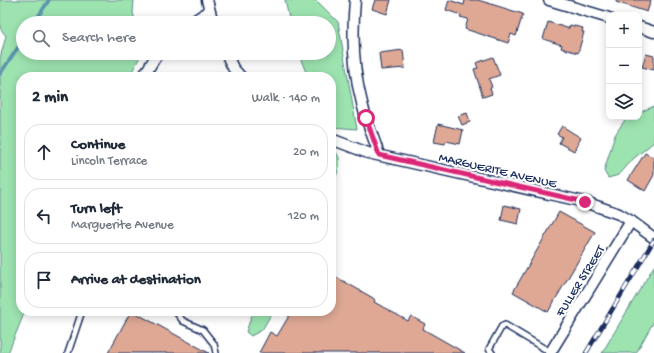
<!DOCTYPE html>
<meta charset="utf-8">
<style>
body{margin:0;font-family:"Gochi Hand",sans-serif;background:#f2f2f3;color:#1f2937}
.controls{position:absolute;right:12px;top:12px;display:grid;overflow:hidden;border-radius:8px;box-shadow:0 2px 10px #0003}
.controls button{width:36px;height:36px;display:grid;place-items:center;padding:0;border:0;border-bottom:1px solid #e0e1e3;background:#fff;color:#1f2937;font:20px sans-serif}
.stop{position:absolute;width:12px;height:12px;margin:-9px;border:3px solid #db2777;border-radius:50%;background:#fff}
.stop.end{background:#db2777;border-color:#fff;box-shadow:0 1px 4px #0008}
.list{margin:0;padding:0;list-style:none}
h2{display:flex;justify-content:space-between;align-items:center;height:52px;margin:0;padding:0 16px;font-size:17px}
h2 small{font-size:13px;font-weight:400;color:#747a83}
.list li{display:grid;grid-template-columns:26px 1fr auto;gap:12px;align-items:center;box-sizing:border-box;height:56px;margin:0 8px 8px;padding:0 8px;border:1px solid #e0e1e3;border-radius:16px}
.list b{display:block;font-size:15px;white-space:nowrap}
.list p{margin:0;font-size:13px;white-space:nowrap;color:#747a83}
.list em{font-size:13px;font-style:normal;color:#747a83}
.icon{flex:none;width:22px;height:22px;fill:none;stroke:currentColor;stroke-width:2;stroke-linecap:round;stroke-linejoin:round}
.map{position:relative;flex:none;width:654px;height:353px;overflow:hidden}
.search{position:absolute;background:#fff;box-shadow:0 2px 10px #0003;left:16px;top:16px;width:320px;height:44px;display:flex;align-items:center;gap:10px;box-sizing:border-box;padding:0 14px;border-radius:22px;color:#747a83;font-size:15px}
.panel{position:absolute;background:#fff;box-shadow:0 2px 10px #0003;left:16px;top:72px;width:320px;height:244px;border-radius:16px}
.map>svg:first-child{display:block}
</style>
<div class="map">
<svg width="654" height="353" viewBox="0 0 654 353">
<rect width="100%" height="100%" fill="#fff"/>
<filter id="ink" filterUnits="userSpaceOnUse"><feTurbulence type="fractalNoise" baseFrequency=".025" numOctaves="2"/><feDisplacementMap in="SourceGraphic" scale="8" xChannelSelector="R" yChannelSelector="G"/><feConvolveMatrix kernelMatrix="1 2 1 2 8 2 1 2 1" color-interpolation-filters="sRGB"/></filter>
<g filter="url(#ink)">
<!-- green -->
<g fill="#9de3b0" stroke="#5c8987">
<path d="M0 0H134L133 13 136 23H23V53H142L129 77H21V311H25L8 353H0V58L6 36 0 28Z"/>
<path d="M285 0H316L338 22 357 129 331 127V77H308L298 53H329V23H290Z"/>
<path d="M654 106V142L633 159 619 175 608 178 604 171 615 135 626 118 639 117V113Z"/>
<path d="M331 148C347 158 336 175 331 189Z"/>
<path d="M654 266V321L636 353H602Z"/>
<path d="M255 311H273L262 330 251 336 246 332 251 317Z"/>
</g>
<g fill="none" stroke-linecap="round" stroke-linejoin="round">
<!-- stream -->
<g stroke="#5d94af" stroke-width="3.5">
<path d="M34 23 49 0"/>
<path d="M0 74 23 40"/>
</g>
</g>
<!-- building -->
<g fill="#dea894" stroke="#1b2f5e">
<path d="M375 0H391L387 14 372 9Z"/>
<path d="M449 0 464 5 465 0H478L523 14 516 36 511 34 508 43 465 29 468 19 460 17 461 15 446 10Z"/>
<path d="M616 0H651L647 12 616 2Z"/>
<path d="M548 22 567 28H569L570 25 583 28 582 32H584L578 53 561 48 562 45 543 39Z"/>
<path d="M403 50 405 68 381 70 379 53Z"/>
<path d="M646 54 654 56V70L642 67Z"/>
<path d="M493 57 500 75 489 79 492 87 490 88 492 94 483 97 474 69 478 68 476 63Z"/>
<path d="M467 113 470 122 462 125 458 116Z"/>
<path d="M438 124 463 130 460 144 446 141 445 144 434 142Z"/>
<path d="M562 126 581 138 574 151 559 143 562 137 557 134Z"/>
<path d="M645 153 654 158V175L645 191 628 180Z"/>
<path d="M504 205 521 209 518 224 501 220Z"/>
<path d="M559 212 595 232 548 312 513 292Z"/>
<path d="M331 274 373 298 375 300 374 302 408 321 411 316 425 324 423 329 465 353H259L270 332 277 336 292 311H331Z"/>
<path d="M131 311H132L209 353H108Z"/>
</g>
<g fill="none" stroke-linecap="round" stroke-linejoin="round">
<defs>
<g id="lane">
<path d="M175 311 183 321 203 330 214 344 216 353"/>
<path d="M68 353 82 311"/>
<path d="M492 353 489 349 502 326 505 325 550 352"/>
</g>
<g id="street">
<path d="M207 0 213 23"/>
<path d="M355 0C352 34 353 70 362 103 366 121 374 138 379 155"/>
<path d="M549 0 609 18"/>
<path d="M191 23 209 11"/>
<path d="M639 27 654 32"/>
<path d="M226 53 233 68 241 77"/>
<path d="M143 77 158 53"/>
<path d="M331 139 368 153 585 202 619 214 631 221 654 238"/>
<path d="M550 353 631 221"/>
</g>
</defs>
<!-- lane casing -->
<use href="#lane" stroke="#1b2f5e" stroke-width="8"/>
<!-- street casing -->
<use href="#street" stroke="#1b2f5e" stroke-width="13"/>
<!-- lane -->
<use href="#lane" stroke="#fff" stroke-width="5"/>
<!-- street -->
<use href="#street" stroke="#fff" stroke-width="10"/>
<defs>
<path id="rail" d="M586 353 654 240"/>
</defs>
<!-- rail casing -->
<use href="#rail" stroke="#1b2f5e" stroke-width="4.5"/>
<!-- rail -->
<use href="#rail" stroke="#fff" stroke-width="3" stroke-dasharray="9" stroke-linecap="butt"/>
</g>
</g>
<g fill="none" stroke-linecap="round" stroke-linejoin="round" filter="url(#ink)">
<!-- route -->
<path stroke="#db2777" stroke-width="5" d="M366 118 379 155 585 202"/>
</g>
<g text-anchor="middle" stroke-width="4" stroke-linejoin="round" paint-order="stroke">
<!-- street labels -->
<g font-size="13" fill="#1b2f5e" stroke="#fff">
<text transform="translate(498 169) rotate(13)" y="5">MARGUERITE AVENUE</text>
<text transform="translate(579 280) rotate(-58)" y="5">FULLER STREET</text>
</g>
</g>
</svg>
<div class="controls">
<button>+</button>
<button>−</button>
<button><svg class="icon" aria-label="layers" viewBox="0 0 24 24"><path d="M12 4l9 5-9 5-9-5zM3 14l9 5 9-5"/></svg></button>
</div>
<div class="stop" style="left:366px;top:118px"></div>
<div class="stop end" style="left:585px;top:202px"></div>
<div class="search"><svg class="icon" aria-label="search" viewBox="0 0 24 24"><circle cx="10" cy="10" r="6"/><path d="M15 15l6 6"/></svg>Search here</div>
<section class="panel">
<h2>2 min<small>Walk · 140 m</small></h2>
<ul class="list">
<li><svg class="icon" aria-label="ahead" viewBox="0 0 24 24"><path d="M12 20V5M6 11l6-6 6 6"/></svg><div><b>Continue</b><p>Lincoln Terrace</p></div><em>20 m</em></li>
<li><svg class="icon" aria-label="left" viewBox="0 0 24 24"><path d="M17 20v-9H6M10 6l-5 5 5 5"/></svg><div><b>Turn left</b><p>Marguerite Avenue</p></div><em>120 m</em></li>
<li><svg class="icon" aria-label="arrive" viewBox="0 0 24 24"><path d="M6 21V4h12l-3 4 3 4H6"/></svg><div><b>Arrive at destination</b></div></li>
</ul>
</section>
</div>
